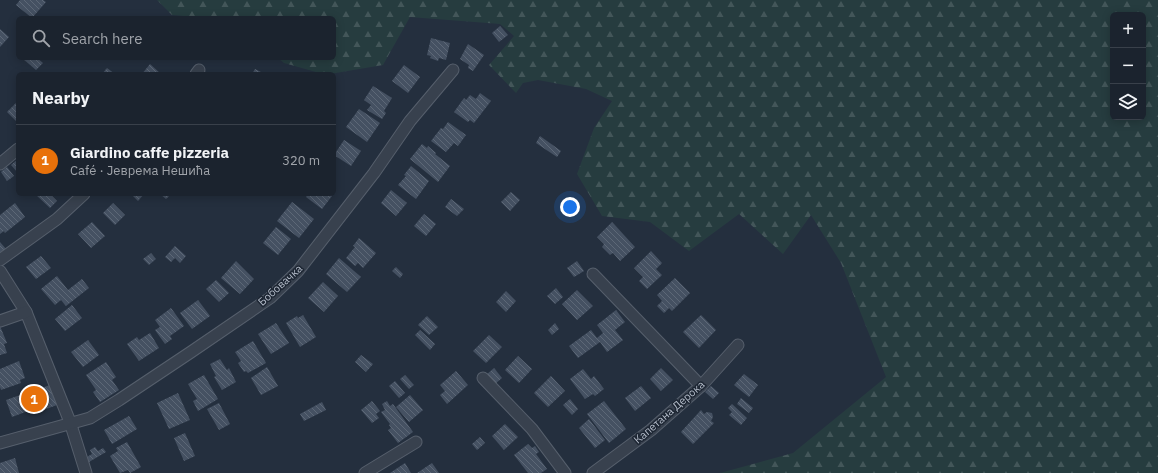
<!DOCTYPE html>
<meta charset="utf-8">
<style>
body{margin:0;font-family:"IBM Plex Sans",sans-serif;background:#242b36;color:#f1f3f6}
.controls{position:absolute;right:12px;top:12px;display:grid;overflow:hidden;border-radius:6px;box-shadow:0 2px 10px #0003}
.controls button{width:36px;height:36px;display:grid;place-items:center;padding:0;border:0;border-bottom:1px solid #39404a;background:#1b232e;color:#f1f3f6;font:20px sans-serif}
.you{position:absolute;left:570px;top:207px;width:14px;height:14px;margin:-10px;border:3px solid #fff;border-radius:50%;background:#1a73e8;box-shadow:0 0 0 6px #1a73e833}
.badge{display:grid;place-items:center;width:26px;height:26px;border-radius:50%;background:#8ab4f8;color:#fff;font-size:13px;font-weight:700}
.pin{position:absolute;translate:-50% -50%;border:2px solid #fff;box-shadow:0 1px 4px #0006}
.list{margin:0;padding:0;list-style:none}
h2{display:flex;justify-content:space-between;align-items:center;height:52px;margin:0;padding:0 16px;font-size:17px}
h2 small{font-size:13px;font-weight:400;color:#a0a4aa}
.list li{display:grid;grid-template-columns:26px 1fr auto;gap:12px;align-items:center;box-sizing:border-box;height:72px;padding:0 16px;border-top:1px solid #39404a}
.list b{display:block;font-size:15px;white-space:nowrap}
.list p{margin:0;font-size:13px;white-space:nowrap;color:#a0a4aa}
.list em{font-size:13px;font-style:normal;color:#a0a4aa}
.icon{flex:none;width:22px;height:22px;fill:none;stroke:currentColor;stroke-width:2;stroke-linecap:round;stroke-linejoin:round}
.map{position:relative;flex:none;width:1158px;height:473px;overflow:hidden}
.search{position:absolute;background:#1b232e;box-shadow:0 2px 10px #0003;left:16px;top:16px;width:320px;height:44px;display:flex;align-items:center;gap:10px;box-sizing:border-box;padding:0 14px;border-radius:6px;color:#a0a4aa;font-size:15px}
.panel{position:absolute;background:#1b232e;box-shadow:0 2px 10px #0003;left:16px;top:72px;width:320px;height:124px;border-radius:6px}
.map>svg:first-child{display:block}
</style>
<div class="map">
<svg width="1158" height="473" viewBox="0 0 1158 473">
<defs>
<pattern id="forest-firs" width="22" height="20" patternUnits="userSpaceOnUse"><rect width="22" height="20" fill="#263c3f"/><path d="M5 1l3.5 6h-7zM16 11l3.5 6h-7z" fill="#435659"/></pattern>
<pattern id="building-back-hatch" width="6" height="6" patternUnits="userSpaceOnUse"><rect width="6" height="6" fill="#455162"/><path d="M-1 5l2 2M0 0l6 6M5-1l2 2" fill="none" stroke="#5d6877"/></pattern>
</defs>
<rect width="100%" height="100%" fill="#242f3e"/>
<!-- forest -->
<path fill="url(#forest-firs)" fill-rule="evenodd" d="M157 0H1158V473H720L793 453 886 377 841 263 811 215 783 254 739 214 689 251 650 222 602 216 577 174 594 128 612 101 586 89 538 80 523 83 516 93 489 65 514 36 500 24 410 17 383 65 330 74H323L284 63 278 58H334V18H205L172 15ZM1113 15H1143V117H1113Z"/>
<!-- building -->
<g fill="url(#building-back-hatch)">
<path d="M20 0H43L46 2 32 18 16 5Z"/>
<path d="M500 26 508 35 499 42 492 33Z"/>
<path d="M0 29 9 37 0 47Z"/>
<path d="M431 38 450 43 446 60 439 58 438 61 430 58 431 56 427 55Z"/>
<path d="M468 44 484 55 473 71 468 68 469 65 460 59Z"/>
<path d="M22 58H37L43 63 36 70Z"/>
<path d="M150 64 161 74H142Z"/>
<path d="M404 65 420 77 408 93 392 81Z"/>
<path d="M107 68 115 74H102Z"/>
<path d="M255 69 265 74H252Z"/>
<path d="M373 86 392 98 384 111 386 113 382 119 367 110 371 105 364 100Z"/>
<path d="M480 93 491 101 474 123 470 120 468 122 454 112 464 98 466 100 470 95 476 99Z"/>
<path d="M18 101V119L16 121 7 112Z"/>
<path d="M359 109 380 123 367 142 346 127Z"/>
<path d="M448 122 466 135 458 146 454 143 446 152 431 141 441 128 443 129Z"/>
<path d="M540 136 561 151 557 157 536 143Z"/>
<path d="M344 140 361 151 351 166 334 155Z"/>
<path d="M422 144 427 148 428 146 436 153 435 154 450 166 438 182 410 159Z"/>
<path d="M18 159V173L11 165Z"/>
<path d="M411 166 429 181 416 199 398 185 406 176 404 175Z"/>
<path d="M7 167 14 176 7 181 1 172Z"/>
<path d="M391 190 407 203 396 216 381 203Z"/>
<path d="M511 192 520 200 510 211 501 202Z"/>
<path d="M35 194H50L57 201 50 208Z"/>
<path d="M131 194H144L138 201Z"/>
<path d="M160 194H171L166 199Z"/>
<path d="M308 194H329L332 196 322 209 306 197Z"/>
<path d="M451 199 464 209 457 216 445 207Z"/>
<path d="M292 202 314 219 299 238 277 221Z"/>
<path d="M15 203 25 217 5 233 4 231 0 234V215Z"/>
<path d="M113 203 125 215 115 225 103 213Z"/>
<path d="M424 214 436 224 426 236 414 226Z"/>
<path d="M92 222 105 236 91 248 78 234Z"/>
<path d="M612 222 635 247 620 261 613 253 610 255 602 247 604 244 597 237Z"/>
<path d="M276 227 291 239 278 255 263 243Z"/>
<path d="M359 238 376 253 363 268 358 263 355 266 346 258 355 247 353 246Z"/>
<path d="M0 242 6 249 0 253Z"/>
<path d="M175 246 186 256 180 263 175 258 171 262 165 257Z"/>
<path d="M651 251 662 263 656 269 662 275 647 289 639 281 643 277 634 268Z"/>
<path d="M151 253 156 259 149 265 143 259Z"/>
<path d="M41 256 51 268 36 279 26 267Z"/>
<path d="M339 258 361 277 347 292 326 274Z"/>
<path d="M236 261 254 279 240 294 221 278Z"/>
<path d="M577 261 584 271 574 277 567 268Z"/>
<path d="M396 267 403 274 400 278 392 271Z"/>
<path d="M57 276 68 290 82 279 89 288 66 306 61 300 55 305 41 289Z"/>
<path d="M675 278 690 293 672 311 669 308 664 313 657 306 662 301 657 295Z"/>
<path d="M216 280 229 293 219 302 206 289Z"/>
<path d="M323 282 338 296 324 312 308 298Z"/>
<path d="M556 288 563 297 555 304 547 296Z"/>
<path d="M577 290 593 306 577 320 562 304Z"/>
<path d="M506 291 516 301 506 312 496 302Z"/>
<path d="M198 300 210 316 192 329 180 313Z"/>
<path d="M72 305 82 318 65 331 55 319Z"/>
<path d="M171 308 184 326 170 336 172 339 165 344 155 330 160 327 155 320Z"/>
<path d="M616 310 625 322 615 330 623 340 607 352 600 342 578 358 569 346 591 330 597 338 603 333 597 325Z"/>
<path d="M303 315 316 337 300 347 286 323 297 316 298 318Z"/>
<path d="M701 315 716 330 699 348 683 332Z"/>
<path d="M427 316 438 327 429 335 418 325Z"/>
<path d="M276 323 289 343 271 354 258 334Z"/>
<path d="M555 323 559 329 552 335 548 330Z"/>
<path d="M0 326 7 343 4 344 7 353 0 355Z"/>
<path d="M420 330 435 344 430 350 415 335Z"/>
<path d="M150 333 159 348 139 361 127 344 137 337 139 340Z"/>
<path d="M489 335 502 347 486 363 473 351Z"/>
<path d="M88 340 99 355 83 367 71 352Z"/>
<path d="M253 341 266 363 248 373 246 371 244 372 238 363 241 361 235 352Z"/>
<path d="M361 355 373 364 366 372 355 362Z"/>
<path d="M518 356 532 369 519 383 505 370Z"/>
<path d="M220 359 227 370 229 368 236 382 222 390 214 377 216 376 210 364Z"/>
<path d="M19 361 25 378 20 380 21 383 1 390 0 387V369Z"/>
<path d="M106 362 116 377 112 380 119 390 100 402 93 392 96 390 86 375Z"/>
<path d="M267 367 278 386 261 395 251 378Z"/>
<path d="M494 368 502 378 495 384 486 375Z"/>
<path d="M661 368 673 380 661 391 650 379Z"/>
<path d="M583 369 591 379 594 376 604 389 595 396 593 394 585 399 570 379Z"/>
<path d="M456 371 468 385 447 404 440 395 445 391 440 385Z"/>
<path d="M744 374 758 385 749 397 734 385Z"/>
<path d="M204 375 218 399 198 411 193 401 197 399 188 384Z"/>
<path d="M405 375 414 385 409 389 400 379Z"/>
<path d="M551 376 565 391 548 407 534 393Z"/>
<path d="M395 381 405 393 399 398 389 386Z"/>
<path d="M50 385 57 405 38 412 35 403 31 405 27 393Z"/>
<path d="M641 386 651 398 635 411 625 398Z"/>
<path d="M711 386 719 393 713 399 705 392Z"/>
<path d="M178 393 190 420 169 429 157 403Z"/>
<path d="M23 394 28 411 12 417 6 400Z"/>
<path d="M410 395 423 410 409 422 396 407Z"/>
<path d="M741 398 753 408 749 413 737 404Z"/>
<path d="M570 399 578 409 572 415 563 405Z"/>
<path d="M372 401 380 411 376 414 379 418 372 423 361 410Z"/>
<path d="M387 401 390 406 393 404 413 432 398 443 388 430 391 428 389 425 390 424 381 412 385 410 382 404Z"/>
<path d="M604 401 626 429 609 443 587 414Z"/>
<path d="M322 402 326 410 304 421 300 414Z"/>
<path d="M219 403 230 424 219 430 207 409Z"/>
<path d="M732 404 747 418 741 425 729 415 732 412 728 408Z"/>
<path d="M701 410 704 414 707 412 712 413 713 417 711 421 714 423 693 444 681 432Z"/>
<path d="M129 416 137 429 112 444 104 430Z"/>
<path d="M589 419 605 440 595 448 579 428Z"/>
<path d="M505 424 518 437 504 450 492 436Z"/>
<path d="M185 433 195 456 184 461 174 438Z"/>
<path d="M480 437 485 443 477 450 472 444Z"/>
<path d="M127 442 141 467 130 473 128 470 120 473 110 456 118 451 116 448Z"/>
<path d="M528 444 532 448 535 446 539 452 536 454 547 469 541 473H528L514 455Z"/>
<path d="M95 447 98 451 103 448 106 452 89 462 87 457 92 454 90 450Z"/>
<path d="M15 458 19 473H0V463Z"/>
<path d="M405 463 411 473H390Z"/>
<path d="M432 463 439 473H417Z"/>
</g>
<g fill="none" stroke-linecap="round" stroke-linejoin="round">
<defs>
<g id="street">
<path d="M196 74 199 70"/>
<path d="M0 164 18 149"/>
<path d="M0 260 57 219 84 194"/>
<path d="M0 271 26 312 70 422 86 473"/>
<path d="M593 274 701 386"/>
<path d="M0 321 26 312"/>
<path d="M483 378 532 429 565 473"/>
<path d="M0 443 90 418 119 400 191 352 270 298 298 271 374 173 410 121 453 70"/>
<path d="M365 473 416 442"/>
<path d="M593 473 651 430 701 386 738 345"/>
</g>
</defs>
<!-- street casing -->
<use href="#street" stroke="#565f6c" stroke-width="13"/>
<!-- street -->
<use href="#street" stroke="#38414e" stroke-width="11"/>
</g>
<g text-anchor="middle" stroke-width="3" stroke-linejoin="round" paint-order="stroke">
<!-- street labels -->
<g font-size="11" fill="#b4bcc9" stroke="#1d2633">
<text transform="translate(280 285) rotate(-42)" y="4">Бобовачка</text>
<text transform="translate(669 412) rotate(-41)" y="4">Капетана Дерока</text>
</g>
</g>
</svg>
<div class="controls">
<button>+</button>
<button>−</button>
<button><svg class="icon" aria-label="layers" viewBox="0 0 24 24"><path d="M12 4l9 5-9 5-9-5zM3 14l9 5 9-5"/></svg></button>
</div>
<div class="you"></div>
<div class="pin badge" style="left:34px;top:399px;background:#e8710a">1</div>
<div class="search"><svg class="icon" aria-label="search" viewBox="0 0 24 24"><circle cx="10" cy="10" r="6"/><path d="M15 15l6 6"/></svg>Search here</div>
<section class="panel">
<h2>Nearby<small></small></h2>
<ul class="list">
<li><span class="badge" style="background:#e8710a">1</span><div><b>Giardino caffe pizzeria</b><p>Café · Јеврема Нешића</p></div><em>320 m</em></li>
</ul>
</section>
</div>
